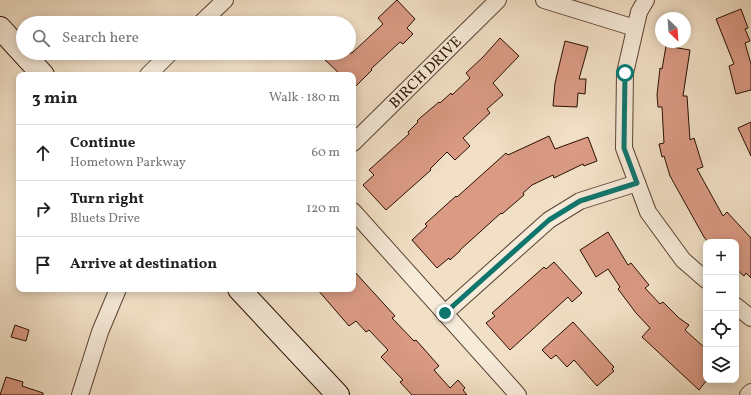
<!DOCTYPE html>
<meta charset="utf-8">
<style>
body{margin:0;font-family:Vollkorn,serif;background:#f6f6f6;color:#202124}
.controls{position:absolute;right:12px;bottom:12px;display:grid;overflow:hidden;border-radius:8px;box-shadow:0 2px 10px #0003}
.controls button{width:36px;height:36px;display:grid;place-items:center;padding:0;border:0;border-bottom:1px solid #e0e0e0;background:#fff;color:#202124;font:20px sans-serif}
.compass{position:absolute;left:655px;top:12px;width:36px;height:36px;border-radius:50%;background:#fff;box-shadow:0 2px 10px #0003;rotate:155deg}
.stop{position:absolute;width:12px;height:12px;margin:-9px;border:3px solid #0f766e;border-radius:50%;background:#fff}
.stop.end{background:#0f766e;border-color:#fff;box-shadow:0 1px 4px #0008}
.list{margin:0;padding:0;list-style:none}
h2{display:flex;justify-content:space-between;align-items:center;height:52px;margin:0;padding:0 16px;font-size:17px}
h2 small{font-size:13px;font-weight:400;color:#757577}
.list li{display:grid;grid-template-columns:26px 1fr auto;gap:12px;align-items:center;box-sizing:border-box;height:56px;padding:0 16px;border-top:1px solid #e0e0e0}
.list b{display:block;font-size:15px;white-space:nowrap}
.list p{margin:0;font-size:13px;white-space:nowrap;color:#757577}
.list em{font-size:13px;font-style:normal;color:#757577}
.icon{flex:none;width:22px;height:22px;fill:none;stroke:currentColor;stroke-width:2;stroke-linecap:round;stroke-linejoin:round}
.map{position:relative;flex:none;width:751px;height:395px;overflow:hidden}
.search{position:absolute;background:#fff;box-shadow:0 2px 10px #0003;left:16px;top:16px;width:340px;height:44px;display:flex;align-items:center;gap:10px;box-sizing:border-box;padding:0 14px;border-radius:22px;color:#757577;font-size:15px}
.panel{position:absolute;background:#fff;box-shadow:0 2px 10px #0003;left:16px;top:72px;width:340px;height:220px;border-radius:8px}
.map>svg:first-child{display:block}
</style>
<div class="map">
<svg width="751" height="395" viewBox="0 0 751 395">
<rect width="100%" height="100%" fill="#f2e0c6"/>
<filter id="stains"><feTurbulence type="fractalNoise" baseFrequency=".005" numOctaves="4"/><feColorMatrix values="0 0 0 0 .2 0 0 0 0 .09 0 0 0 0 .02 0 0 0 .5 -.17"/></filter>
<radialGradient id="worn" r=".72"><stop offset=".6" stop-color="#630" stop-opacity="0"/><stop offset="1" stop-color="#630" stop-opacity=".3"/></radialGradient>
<!-- building -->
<g fill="#da9a84" stroke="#290e01">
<path d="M397 0 415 19 407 28 413 34 403 44 400 42 371 69 372 70 353 89V75H341L324 59 330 53H352L383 24 378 18Z"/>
<path d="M741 9 748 28 745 29 750 41 745 43 751 64V90L736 94 729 66 734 64 716 19Z"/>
<path d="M500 38 519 56 493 83 503 95 487 109 490 113 463 138 470 146 455 160 447 152 430 169 431 170 386 210 363 185 374 175 369 170 409 134 408 132 418 122 417 121 420 118 439 102 440 103 451 93 452 95 470 78 466 73 483 57Z"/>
<path d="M565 41 588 47 579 79H586L585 94 578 93 577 107 553 106 555 83Z"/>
<path d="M666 46 690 50 683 96H687L690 140 694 138 703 167 697 169 723 216 727 212 751 238V278L746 273 744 276 736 269V242H708L704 237 670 176 664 156 662 157 659 144 664 143 662 107H658L657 95 660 68 662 69Z"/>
<path d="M751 122V156L738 128Z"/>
<path d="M549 136 555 149 588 137 597 161 584 166 583 164 554 178 553 175 532 185 523 193 524 195 502 214 501 213 460 250V251L450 260 449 258 437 268 412 240 427 226 425 224 456 196 457 197 506 153 508 155Z"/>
<path d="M608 232 628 265 631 263 649 285 645 288 660 304 663 302 679 318 689 325 685 330 706 349V381L699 390 642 337 650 328 636 313 618 289 620 287 608 269 596 277 580 250Z"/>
<path d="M554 262 582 293 572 302 568 297 510 350 486 323 495 316 492 313 535 275 544 267 546 269Z"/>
<path d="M353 270 395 316 392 318 414 341 416 340 439 366 434 370 450 388 458 380 465 388 463 390 467 395H412L400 382 403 380 381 357 388 350 369 330 366 332 356 321 349 326 317 289H353Z"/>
<path d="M573 322 614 367 612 369 614 371 597 386 574 360 567 367 556 355 551 359 542 350Z"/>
<path d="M15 325 29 330 26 341 11 337Z"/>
<path d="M6 377 23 382 22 386 43 393V395H0Z"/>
</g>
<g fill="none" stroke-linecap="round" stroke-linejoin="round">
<defs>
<g id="minor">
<path d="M544 0 635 28"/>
<path d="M646 0 639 12 625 73 624 148 648 212 683 260 706 280"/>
<path d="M201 23 225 0"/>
<path d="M148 75 170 53"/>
<path d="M353 143 498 0"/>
<path d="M353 211 518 395"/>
<path d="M736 306 751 318"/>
<path d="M445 313 549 220 580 201 637 183"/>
<path d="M80 395 100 332 118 289"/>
<path d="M748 395 751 392"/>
</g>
<g id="secondary">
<path d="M0 28 43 75"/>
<path d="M239 289 338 395"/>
</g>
</defs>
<!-- minor casing -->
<use href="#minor" stroke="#5b4232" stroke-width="18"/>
<!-- secondary casing -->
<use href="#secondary" stroke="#290e01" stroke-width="24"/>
<!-- minor -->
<use href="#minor" stroke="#f7ebda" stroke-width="16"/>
<!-- secondary -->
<use href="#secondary" stroke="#f7ebda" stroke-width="22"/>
</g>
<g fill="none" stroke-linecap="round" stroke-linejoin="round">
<!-- route -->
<path stroke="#0f766e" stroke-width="5" d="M445 313 549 220 580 201 637 183 624 148 625 73"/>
</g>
<g text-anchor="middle" stroke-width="3" stroke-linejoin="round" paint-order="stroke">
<!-- street labels -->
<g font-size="15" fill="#290e01" stroke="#f7ebda">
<text transform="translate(425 72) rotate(-45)" y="5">BIRCH DRIVE</text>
</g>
</g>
<rect width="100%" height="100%" filter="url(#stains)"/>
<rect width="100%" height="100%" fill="url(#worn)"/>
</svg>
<div class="controls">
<button>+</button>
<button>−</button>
<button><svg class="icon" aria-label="locate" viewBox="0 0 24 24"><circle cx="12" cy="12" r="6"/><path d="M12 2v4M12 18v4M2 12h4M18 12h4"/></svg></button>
<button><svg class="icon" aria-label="layers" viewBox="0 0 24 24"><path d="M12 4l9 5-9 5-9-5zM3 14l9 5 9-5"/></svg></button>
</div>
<svg class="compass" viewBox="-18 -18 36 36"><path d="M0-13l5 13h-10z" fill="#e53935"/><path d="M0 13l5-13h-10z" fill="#757577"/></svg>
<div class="stop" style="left:625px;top:73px"></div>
<div class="stop end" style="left:445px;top:313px"></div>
<div class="search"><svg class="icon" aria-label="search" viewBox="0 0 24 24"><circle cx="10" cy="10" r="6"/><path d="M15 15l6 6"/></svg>Search here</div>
<section class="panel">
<h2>3 min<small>Walk · 180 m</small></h2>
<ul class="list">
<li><svg class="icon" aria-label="ahead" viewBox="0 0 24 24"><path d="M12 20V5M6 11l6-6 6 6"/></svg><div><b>Continue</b><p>Hometown Parkway</p></div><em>60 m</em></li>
<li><svg class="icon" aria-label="right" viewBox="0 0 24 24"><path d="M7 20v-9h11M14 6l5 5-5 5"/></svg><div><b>Turn right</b><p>Bluets Drive</p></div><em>120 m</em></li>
<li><svg class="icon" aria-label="arrive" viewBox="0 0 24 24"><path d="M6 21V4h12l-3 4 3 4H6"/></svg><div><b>Arrive at destination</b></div></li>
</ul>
</section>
</div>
